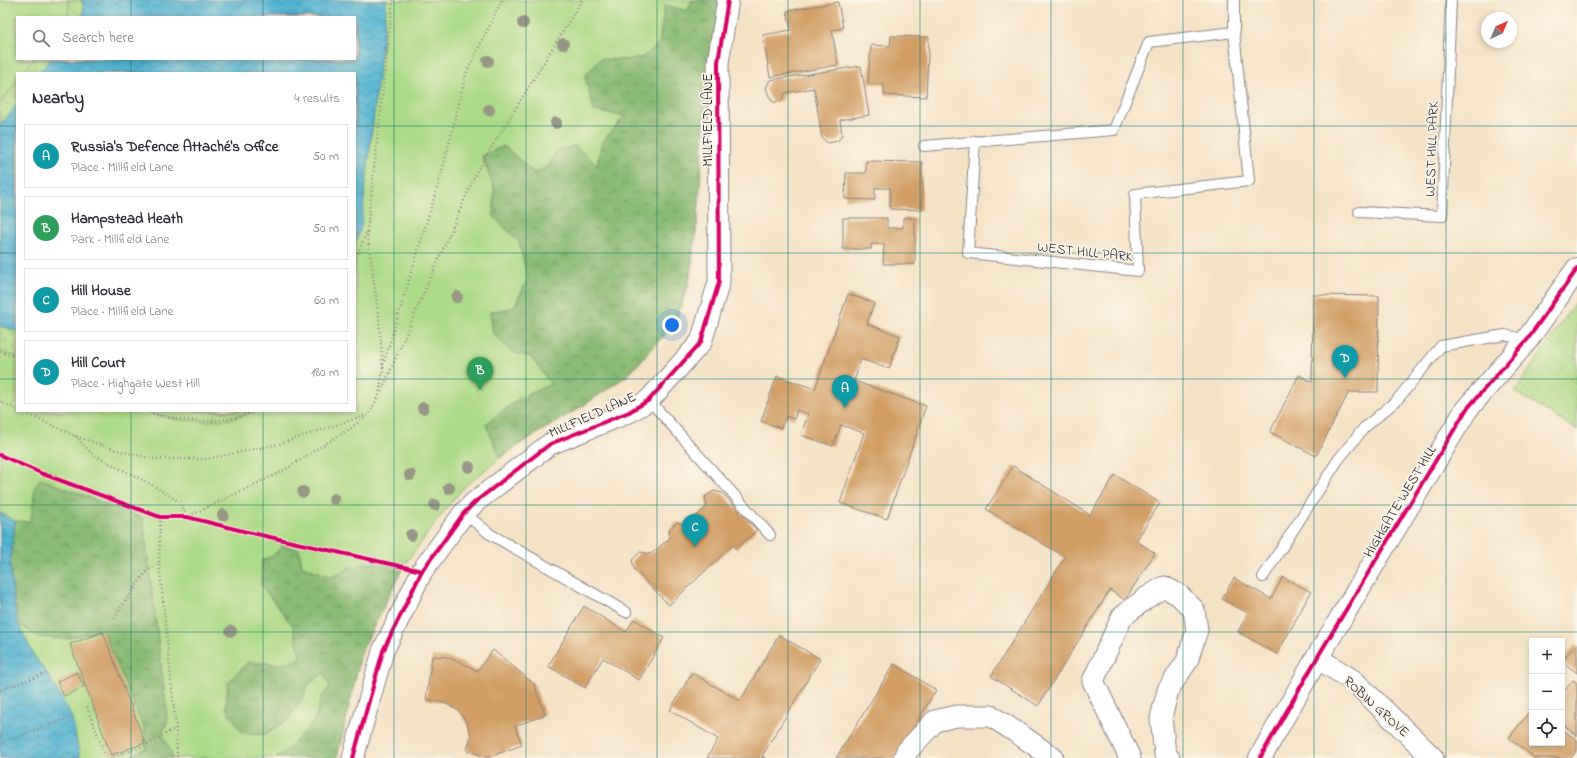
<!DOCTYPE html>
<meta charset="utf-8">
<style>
body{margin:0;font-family:"Indie Flower",sans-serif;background:#f2f2f3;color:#2b2b33}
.controls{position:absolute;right:12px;bottom:12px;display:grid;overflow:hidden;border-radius:0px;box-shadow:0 2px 6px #0003}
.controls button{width:36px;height:36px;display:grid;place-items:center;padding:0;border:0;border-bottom:1px solid #e1e1e2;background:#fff;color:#2b2b33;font:20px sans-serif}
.compass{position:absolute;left:1481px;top:12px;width:36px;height:36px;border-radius:50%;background:#fff;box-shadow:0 2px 6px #0003;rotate:44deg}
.you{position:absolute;left:672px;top:325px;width:14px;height:14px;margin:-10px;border:3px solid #fff;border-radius:50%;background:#1a73e8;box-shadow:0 0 0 6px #1a73e833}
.badge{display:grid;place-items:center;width:26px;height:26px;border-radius:50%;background:#111827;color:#fff;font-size:13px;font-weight:700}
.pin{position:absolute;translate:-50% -33px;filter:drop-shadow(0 1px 2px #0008)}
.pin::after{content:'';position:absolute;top:21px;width:14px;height:12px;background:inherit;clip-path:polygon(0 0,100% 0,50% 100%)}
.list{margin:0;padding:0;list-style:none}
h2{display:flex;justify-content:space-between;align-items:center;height:52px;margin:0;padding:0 16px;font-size:17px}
h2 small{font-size:13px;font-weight:400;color:#7c7c81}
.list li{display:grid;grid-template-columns:26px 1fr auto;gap:12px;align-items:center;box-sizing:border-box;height:64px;margin:0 8px 8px;padding:0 8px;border:1px solid #e1e1e2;border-radius:0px}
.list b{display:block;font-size:15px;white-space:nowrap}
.list p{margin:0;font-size:13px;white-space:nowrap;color:#7c7c81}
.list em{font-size:13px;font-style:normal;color:#7c7c81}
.icon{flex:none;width:22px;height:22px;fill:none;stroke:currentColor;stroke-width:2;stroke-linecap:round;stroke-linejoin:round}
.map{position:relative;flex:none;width:1577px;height:758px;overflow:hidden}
.search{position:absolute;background:#fff;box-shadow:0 2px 6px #0003;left:16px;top:16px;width:340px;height:44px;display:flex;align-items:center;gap:10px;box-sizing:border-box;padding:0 14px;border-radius:0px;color:#7c7c81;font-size:15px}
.panel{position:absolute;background:#fff;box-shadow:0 2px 6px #0003;left:16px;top:72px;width:340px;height:340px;border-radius:0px}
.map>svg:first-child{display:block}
</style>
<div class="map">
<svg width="1577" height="758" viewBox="0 0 1577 758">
<defs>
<pattern id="forest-crowns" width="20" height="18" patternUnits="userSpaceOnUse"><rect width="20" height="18" fill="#8aba74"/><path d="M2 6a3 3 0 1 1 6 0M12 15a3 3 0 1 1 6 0" fill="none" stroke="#709760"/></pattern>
<pattern id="wetland-marsh" width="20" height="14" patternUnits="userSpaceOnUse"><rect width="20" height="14" fill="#adda87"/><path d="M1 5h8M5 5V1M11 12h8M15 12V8" fill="none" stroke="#95bb75"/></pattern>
<pattern id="garden-dots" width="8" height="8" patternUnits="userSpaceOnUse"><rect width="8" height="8" fill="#adda87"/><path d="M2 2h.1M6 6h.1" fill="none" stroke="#95bb75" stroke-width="1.8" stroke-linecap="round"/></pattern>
<pattern id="water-waves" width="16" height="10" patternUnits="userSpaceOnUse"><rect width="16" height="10" fill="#52b4d1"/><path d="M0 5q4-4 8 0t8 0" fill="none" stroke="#4492ab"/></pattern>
</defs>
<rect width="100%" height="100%" fill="#fcf5e5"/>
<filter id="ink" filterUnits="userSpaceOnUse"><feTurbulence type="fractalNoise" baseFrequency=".025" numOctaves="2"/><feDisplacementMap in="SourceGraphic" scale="8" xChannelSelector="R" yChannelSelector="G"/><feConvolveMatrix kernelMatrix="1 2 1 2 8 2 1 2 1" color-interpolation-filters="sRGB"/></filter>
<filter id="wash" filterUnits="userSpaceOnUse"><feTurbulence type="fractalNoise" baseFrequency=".012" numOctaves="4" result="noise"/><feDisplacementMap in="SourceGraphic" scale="16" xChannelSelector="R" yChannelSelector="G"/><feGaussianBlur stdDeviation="0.9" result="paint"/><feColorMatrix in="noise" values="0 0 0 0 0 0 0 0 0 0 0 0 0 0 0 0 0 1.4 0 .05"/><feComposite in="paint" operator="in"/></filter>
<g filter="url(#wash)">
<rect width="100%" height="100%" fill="#f4e3c7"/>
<!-- green -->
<path fill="#adda87" stroke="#687e61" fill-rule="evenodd" d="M0 0H722L708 60 698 216 689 282 675 323 628 375 584 405 526 440 500 458 464 487 448 506 403 567 362 650 337 758H0ZM17 17H355V59H17ZM17 73H355V411H17Z"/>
<!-- forest -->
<g fill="url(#forest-crowns)" stroke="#566e58">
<path d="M692 0H722L708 60 698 216 689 282 675 323 628 375 584 405 526 440 500 458 486 424 520 398 551 384 531 357 511 352 493 334 490 312 514 307 528 279 519 242 494 217V188L482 156 504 146 534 173 548 167 556 151 575 146 597 165 602 142 625 116 594 111 585 76 600 59 626 60 643 57 659 43 665 5 688 11Z"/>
<path d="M41 479 143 518 166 705 167 722 162 735 171 751 172 758H125L147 748 144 729 103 630 64 639 37 637 18 623 13 596 10 566 15 521 30 522 33 505 35 487Z"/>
<path d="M282 546 299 549 302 566 332 577 351 567 380 561 403 567 362 650 337 758H276L289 748 314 722 321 698 330 686 324 673 310 682 302 699 288 720 264 735 242 732 226 708 228 683 248 662 281 664 301 659 293 626 261 585 262 560 273 556Z"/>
</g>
<!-- wetland -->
<g fill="url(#wetland-marsh)" stroke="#687e61">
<path d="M68 0H81L84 6 83 17H68L69 9Z"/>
<path d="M34 59H51L39 73H23Z"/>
<path d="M17 81V105L5 120 0 123V103Z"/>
<path d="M0 326 17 331V357L0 352Z"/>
<path d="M145 411H255C219 426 181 423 145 411Z"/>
</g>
<!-- garden -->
<path fill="url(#garden-dots)" stroke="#687e61" d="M1577 299V430L1515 392Z"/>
<!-- water -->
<g fill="url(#water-waves)" stroke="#3a6b86">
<path d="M81 0H387L361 226 355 245V73H39L51 59H355V17H83L84 6Z"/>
<path d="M17 105V331L0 326V123L5 120Z"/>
<path d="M0 513 15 521 10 566 13 596 18 623 34 656 47 673 72 717 80 758H0Z"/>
</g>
<g id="blocks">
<!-- building -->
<g fill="#d19f65">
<path d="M838 2 843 28 832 30 838 65 770 77 763 35 791 30 787 11Z"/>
<path d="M891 36 929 37 926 97 884 95V84H868L871 45 890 46Z"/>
<path d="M861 66 869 115 840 120 842 135 838 141 828 143 822 138 814 88 785 93 782 100 777 102H773L769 96 766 88 770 80Z"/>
<path d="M866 161 922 162V210L890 209V188H875V200L845 199 846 173H866Z"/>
<path d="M843 218H887V228H903V218H915V264H883L884 244H871V249H843Z"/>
<path d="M848 294 874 303 867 324 900 336 889 369 861 359 854 381 926 406 887 519 840 503 864 433 841 425 833 446 801 435 808 414 797 410 794 419 786 416 781 428 761 421 777 376 815 389Z"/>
<path d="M1313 295 1379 296 1378 392H1349L1316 456 1270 432 1299 375 1312 382Z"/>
<path d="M1013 466 1090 515 1115 475 1160 503 1136 541 1155 553 1125 600 1110 590 1038 706 991 676 1065 557 986 509Z"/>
<path d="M714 491 722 493 757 530 736 549 733 545 669 605 634 569 632 560 640 552 651 554 670 538 669 530 677 522 686 525 707 507 705 497Z"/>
<path d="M1283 577 1311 592 1277 654 1238 632 1248 613 1222 599 1234 578 1271 599Z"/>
<path d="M584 606 626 632 634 619 664 638 639 680 603 658 585 688 548 666Z"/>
<path d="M103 632 145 743 111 755 70 644Z"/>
<path d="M779 635 820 659 762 756 766 758H707L718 739 670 710 692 673 740 701Z"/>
<path d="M1577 643V673L1562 661Z"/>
<path d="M493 650 534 684 545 715 515 726 522 745 489 757 467 751 471 735 467 723 459 711 445 703 426 699 432 656 446 657 460 662 477 671Z"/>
<path d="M894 664 936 690 895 758H836Z"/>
<path d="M77 672 84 687 64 696 57 682Z"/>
<path d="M1573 680 1577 683V736L1562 724V694Z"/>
<path d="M1532 708V743H1562V729L1577 740V750L1571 758H1535L1509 738Z"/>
</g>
</g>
</g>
<g filter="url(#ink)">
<use href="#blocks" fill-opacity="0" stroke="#8b8281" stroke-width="1"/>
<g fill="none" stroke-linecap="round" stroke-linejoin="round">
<defs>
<g id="lane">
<path d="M975 141 968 253 1138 271 1135 194 1249 181 1234 32"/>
<path d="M924 146 1114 130 1149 42 1234 32V0"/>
<path d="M1359 212 1442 216 1451 0"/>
<path d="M649 400 770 535"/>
<path d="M464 513 490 534 626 612"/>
<path d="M1263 577 1338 460 1364 428 1397 400 1441 346 1505 335 1527 340"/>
</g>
<g id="street">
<path d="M1317 658 1354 681 1433 758"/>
<path d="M353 758 383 651 422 571 464 513 475 502 550 444 629 412 649 400 701 342 719 282 718 62 728 0"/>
<path d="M904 758 907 751 935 721 957 716H991L1019 734 1053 758"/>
<path d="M1130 758 1093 681 1122 617 1146 598 1164 587 1179 595 1194 610 1197 630 1187 661 1168 690 1161 718 1165 754 1169 758"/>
</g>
<path id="secondary" d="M1260 758 1317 658 1466 410 1527 340 1577 269"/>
</defs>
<!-- lane casing -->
<use href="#lane" stroke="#8b8281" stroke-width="12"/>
<!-- street casing -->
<use href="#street" stroke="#8b8281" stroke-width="23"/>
<!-- secondary casing -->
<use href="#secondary" stroke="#8b8281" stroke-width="24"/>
<!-- path -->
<g stroke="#8b8281" stroke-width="2.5" stroke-dasharray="1 3" stroke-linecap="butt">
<path d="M355 261 367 231 393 0"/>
<path d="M0 352 17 357"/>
<path d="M383 365 442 172 466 74 502 0"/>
<path d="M381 392 476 173 582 0"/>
<path d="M0 402 17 409"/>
<path d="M22 411 75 436 116 450 154 459H207L279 444 366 415"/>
<path d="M145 411C181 423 219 426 255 411"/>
<path d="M75 436 92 454 152 485 180 502 187 517 281 472 351 428 369 414 379 395 383 368 379 319 367 231"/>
<path d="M160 517 159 562 176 728 177 758"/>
<path d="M114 618 145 573 159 562"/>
<path d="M0 690 47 673"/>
<path d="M87 707 106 758"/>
<path d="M0 743 72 717"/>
<path d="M110 758 144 746 176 728"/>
</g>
<!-- lane -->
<use href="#lane" stroke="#fff" stroke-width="10"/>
<!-- street -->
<use href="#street" stroke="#fff" stroke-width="21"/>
<!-- secondary -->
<use href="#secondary" stroke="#fff" stroke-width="22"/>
<defs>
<g id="cycleway">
<path d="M0 455 43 474 160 517H187L243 531 422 571"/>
<path d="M353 758 383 651 422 571 464 513 475 502 550 444 629 412 649 400 701 342 719 282 718 62 728 0"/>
<path d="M1260 758 1317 658 1466 410 1527 340 1577 269"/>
</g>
</defs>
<!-- cycleway casing -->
<use href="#cycleway" stroke="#fcf5e5" stroke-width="6"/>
<!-- cycleway -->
<use href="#cycleway" stroke="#d6006c" stroke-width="4"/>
</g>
<!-- trees -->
<g fill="#989787">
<circle cx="523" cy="23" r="6"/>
<circle cx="563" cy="44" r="6"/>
<circle cx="488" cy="61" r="6"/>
<circle cx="489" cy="110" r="6"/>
<circle cx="556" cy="123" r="6"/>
<circle cx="457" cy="297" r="6"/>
<circle cx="423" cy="408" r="6"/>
<circle cx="469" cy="467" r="6"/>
<circle cx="410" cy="475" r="6"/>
<circle cx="449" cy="488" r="6"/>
<circle cx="303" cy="492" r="6"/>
<circle cx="334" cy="499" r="6"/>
<circle cx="435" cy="505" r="6"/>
<circle cx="223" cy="515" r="6"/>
<circle cx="411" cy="535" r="6"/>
<circle cx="231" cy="631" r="6"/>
</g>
</g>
<!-- grid -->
<path fill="none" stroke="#0f766e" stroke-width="1" stroke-opacity="0.55" d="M131 0V17M263 0V17M394 0V758M526 0V758M657 0V758M788 0V758M920 0V758M1051 0V758M1183 0V758M1314 0V758M1446 0V758M131 59V73M263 59V73M0 126H17M355 126H1577M0 253H17M355 253H1577M0 379H17M355 379H1577M131 411V758M263 411V758M0 505H1577M0 632H1577"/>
<g text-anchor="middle" stroke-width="3.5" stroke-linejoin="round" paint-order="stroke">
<!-- street labels -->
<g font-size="14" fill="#22223b" stroke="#fcf5e5">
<text transform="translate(707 120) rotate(-90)" y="5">MILLFIELD LANE</text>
<text transform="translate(1431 149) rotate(-88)" y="5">WEST HILL PARK</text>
<text transform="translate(1085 251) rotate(6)" y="5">WEST HILL PARK</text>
<text transform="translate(592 414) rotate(-24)" y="5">MILLFIELD LANE</text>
<text transform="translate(1399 501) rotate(-59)" y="5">HIGHGATE WEST HILL</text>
<text transform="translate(1377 706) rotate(42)" y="5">ROBIN GROVE</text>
</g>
</g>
</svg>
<div class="controls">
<button>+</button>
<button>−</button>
<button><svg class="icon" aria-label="locate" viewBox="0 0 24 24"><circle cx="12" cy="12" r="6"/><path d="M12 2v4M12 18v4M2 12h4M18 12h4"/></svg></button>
</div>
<svg class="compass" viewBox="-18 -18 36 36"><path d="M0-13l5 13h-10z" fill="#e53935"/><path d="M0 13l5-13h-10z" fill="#7c7c81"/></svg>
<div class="you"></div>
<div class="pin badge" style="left:845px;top:408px;background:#0f9aa8">A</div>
<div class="pin badge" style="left:480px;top:390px;background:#2e9e5b">B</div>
<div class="pin badge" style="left:695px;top:547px;background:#0f9aa8">C</div>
<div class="pin badge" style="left:1345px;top:378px;background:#0f9aa8">D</div>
<div class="search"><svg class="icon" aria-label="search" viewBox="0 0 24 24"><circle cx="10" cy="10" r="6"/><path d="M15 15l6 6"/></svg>Search here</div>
<section class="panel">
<h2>Nearby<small>4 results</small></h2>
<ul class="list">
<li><span class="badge" style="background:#0f9aa8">A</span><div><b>Russia's Defence Attaché's Office</b><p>Place · Millfield Lane</p></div><em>50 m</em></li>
<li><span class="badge" style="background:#2e9e5b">B</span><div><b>Hampstead Heath</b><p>Park · Millfield Lane</p></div><em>50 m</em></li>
<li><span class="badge" style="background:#0f9aa8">C</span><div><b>Hill House</b><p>Place · Millfield Lane</p></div><em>60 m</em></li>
<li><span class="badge" style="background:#0f9aa8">D</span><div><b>Hill Court</b><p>Place · Highgate West Hill</p></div><em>180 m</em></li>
</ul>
</section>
</div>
